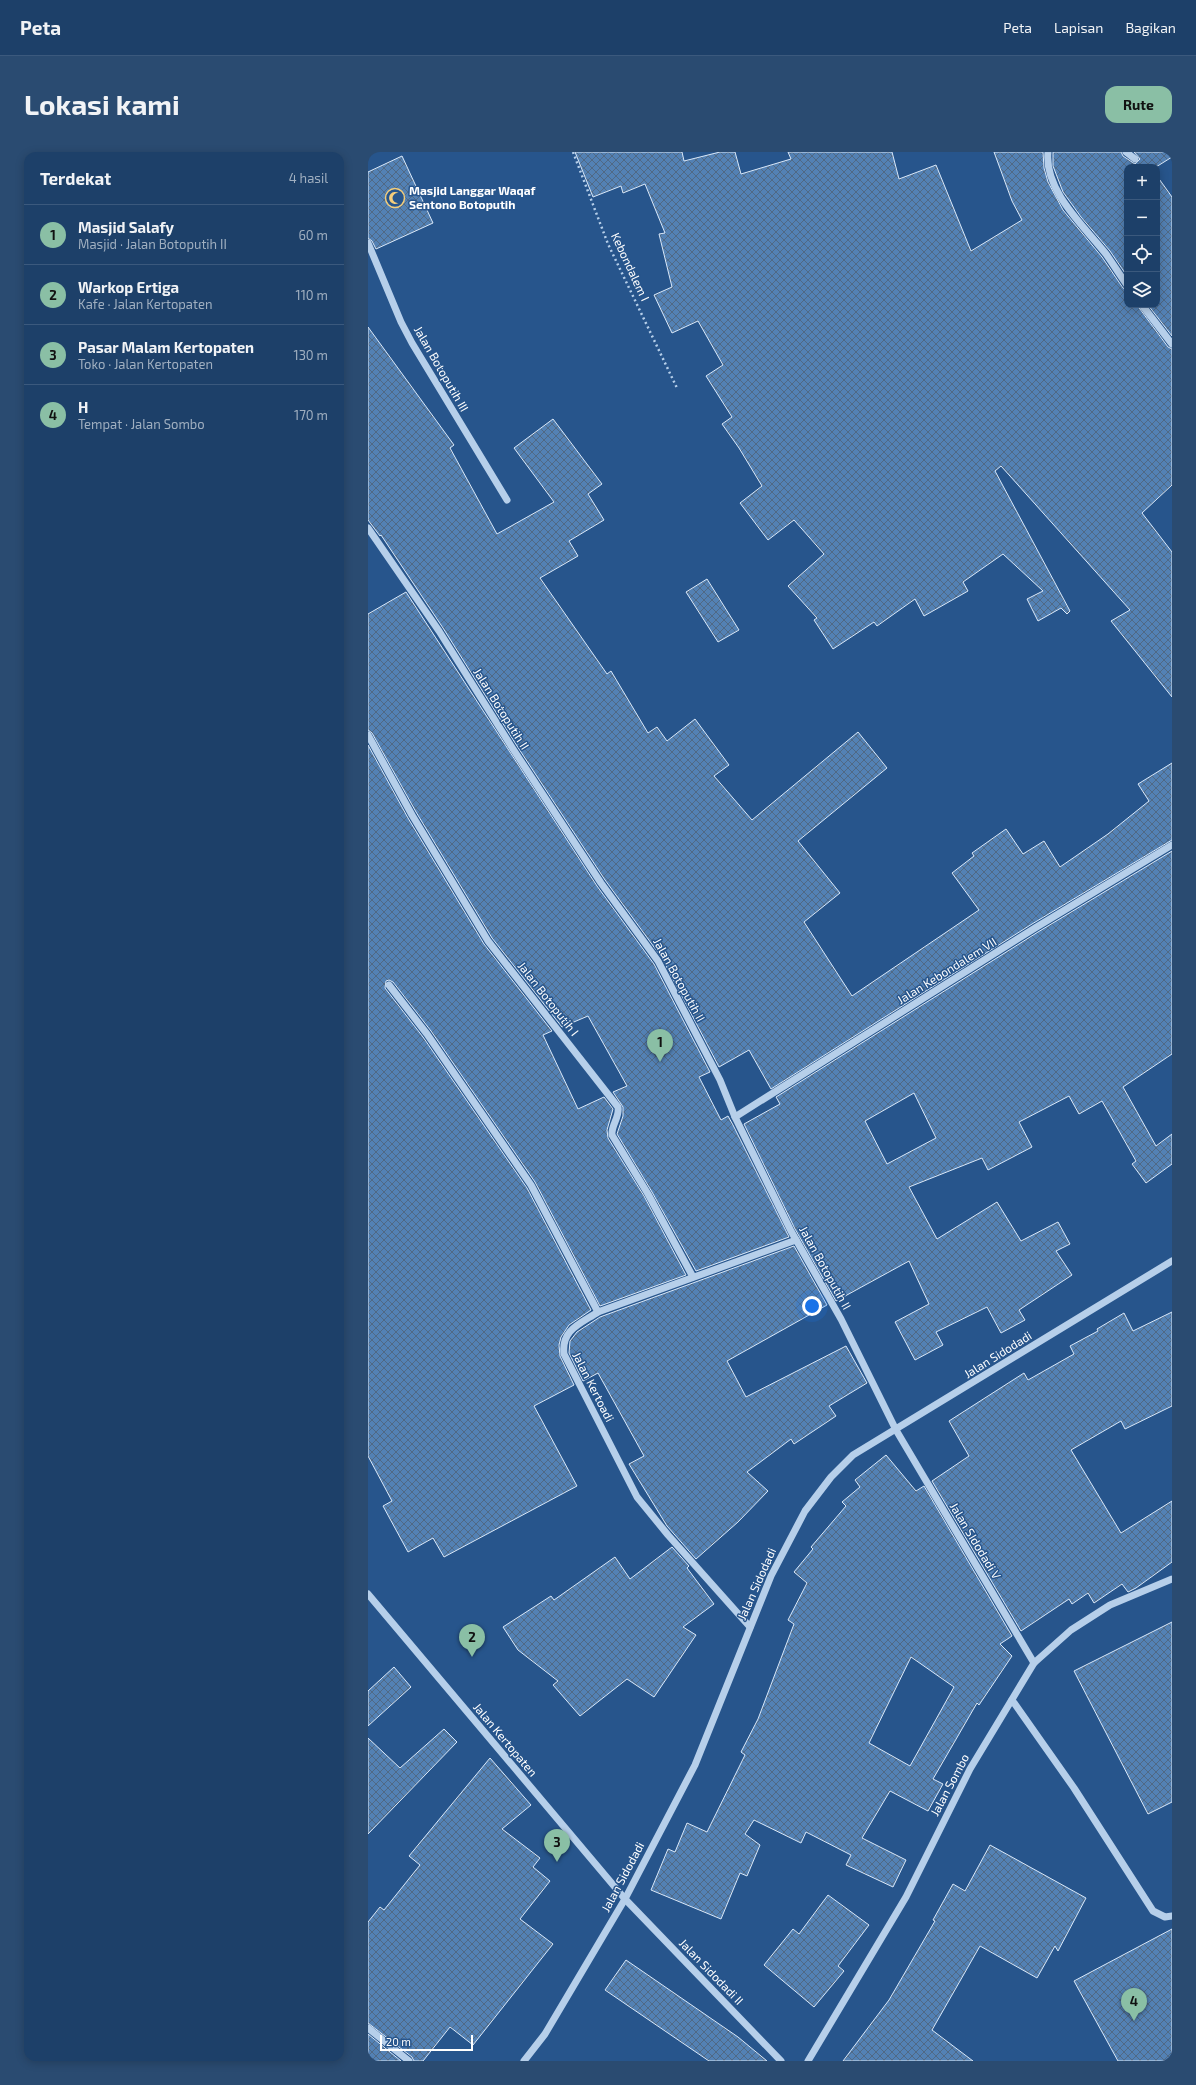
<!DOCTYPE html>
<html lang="id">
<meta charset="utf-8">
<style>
body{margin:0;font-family:"Exo 2",sans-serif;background:#2a4b71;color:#f1f3f6}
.controls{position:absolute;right:12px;top:12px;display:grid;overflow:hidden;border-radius:8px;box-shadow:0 2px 10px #0003}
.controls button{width:36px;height:36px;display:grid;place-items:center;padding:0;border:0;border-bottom:1px solid #3b597d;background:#1d4069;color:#f1f3f6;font:20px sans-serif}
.scale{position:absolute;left:12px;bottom:10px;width:93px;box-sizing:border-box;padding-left:4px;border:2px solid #fff;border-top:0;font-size:11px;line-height:14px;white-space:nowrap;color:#fff;-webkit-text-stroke:3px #27558c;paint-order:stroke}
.you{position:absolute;left:444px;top:1154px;width:14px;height:14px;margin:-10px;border:3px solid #fff;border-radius:50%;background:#1a73e8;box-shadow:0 0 0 6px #1a73e833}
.badge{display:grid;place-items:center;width:26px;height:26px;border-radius:50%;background:#8abfa5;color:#111;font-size:13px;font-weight:700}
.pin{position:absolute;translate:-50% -33px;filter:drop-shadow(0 1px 2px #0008)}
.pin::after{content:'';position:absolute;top:21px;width:14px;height:12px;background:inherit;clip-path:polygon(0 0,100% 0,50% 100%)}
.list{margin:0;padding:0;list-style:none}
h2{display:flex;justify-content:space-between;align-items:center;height:52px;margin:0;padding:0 16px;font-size:17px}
h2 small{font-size:13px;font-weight:400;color:#a0afc0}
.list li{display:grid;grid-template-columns:26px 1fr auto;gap:12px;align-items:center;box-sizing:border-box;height:60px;padding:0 16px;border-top:1px solid #3b597d}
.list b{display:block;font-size:15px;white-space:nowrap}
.list p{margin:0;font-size:13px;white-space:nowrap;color:#a0afc0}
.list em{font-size:13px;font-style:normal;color:#a0afc0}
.icon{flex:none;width:22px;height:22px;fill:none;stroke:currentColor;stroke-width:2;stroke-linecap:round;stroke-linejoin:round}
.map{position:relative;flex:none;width:804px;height:1909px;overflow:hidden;border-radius:12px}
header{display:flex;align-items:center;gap:24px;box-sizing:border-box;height:56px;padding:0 20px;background:#1d4069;border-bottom:1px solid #3b597d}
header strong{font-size:19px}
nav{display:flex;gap:22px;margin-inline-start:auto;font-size:14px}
.intro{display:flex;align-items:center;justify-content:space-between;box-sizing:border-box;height:96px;padding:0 24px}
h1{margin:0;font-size:28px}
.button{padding:10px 18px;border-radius:12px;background:#8abfa5;color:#111;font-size:14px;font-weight:700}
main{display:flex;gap:24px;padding:0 24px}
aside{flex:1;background:#1d4069;border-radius:12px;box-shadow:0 2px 10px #0003}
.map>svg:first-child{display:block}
</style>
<header>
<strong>Peta</strong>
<nav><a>Peta</a><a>Lapisan</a><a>Bagikan</a></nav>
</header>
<div class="intro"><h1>Lokasi kami</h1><a class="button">Rute</a></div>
<main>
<aside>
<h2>Terdekat<small>4 hasil</small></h2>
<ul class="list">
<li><span class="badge">1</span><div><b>Masjid Salafy</b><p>Masjid · Jalan Botoputih II</p></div><em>60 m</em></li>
<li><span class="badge">2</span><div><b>Warkop Ertiga</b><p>Kafe · Jalan Kertopaten</p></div><em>110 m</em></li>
<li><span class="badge">3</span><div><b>Pasar Malam Kertopaten</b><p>Toko · Jalan Kertopaten</p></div><em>130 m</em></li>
<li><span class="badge">4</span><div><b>H</b><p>Tempat · Jalan Sombo</p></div><em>170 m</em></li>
</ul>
</aside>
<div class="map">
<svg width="804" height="1909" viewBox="0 0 804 1909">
<defs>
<pattern id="building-cross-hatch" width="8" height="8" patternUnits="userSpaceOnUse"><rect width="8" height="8" fill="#5381b4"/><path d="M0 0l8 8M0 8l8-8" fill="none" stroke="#506985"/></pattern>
</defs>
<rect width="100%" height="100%" fill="#27558c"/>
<!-- building -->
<g fill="url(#building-cross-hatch)" stroke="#dae8f8" fill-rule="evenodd">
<path d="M207 0H314L316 9 352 0H367L373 22 423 7 420 0H524L531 27 568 13 603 99 654 68 644 49 626 0H675L676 16 680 30 695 58 734 105 755 136 759 138V153H769L800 195 804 197V333L774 361 804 400V545L743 469 762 458 633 314 627 319 702 459 699 462 693 456 670 469 659 447 675 439 635 402 595 430 600 439 556 464 547 447 509 474 506 470 465 497 446 468 449 466 420 434 456 402 426 368 400 388 372 351 394 334 371 296 354 272 364 265 338 224 355 213 330 169 304 181 286 143 304 135 291 82 297 81 277 32 255 41 253 34 225 45Z"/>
<path d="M685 0H753L755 4 767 12 772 7 766 0H804V5L788 15H759V124L742 99 713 65 695 40 685 14Z"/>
<path d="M34 4 65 71 8 97 4 89 0 86V20Z"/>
<path d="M789 24 804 45V184L780 153H789Z"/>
<path d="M0 175 86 293 82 296 129 382 186 350 146 296 185 267 234 332 220 342 236 368 201 389 210 404 172 426 239 522 243 519 280 581 289 575 299 589 327 567 361 613 346 624 384 668 490 580 519 616 430 689 472 741 436 770 484 844 611 758 584 721 606 704 604 701 638 677 655 702 676 689 692 715 740 682 781 649 770 632 804 611V688L664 772 403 937 381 898 351 915 294 806 237 728 149 594 75 476 13 383 12 384 0 368Z"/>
<path d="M339 427 371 478 350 490 318 440Z"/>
<path d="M38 440 229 734 286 812 342 920 331 925 353 968 360 964 365 973 421 1085 328 1119 284 1040 249 982 255 964V955L245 940 259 934 220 864 194 875 124 786 48 660 4 581 0 578V462Z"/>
<path d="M0 593 40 666 116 792 184 879 175 883 210 957 236 945 245 957 239 978 240 986 276 1044 318 1123 232 1154 167 1030 63 879 25 830 21 828 18 829 17 836 55 885 159 1036 223 1158 201 1173 193 1185 191 1193 192 1204 206 1233 166 1254 209 1334 76 1405 65 1386 40 1400 15 1354 24 1349 0 1304Z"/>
<path d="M804 699V902L755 935 788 994 804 982V1012L778 1031 764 1012 768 1009 734 949 711 962 701 944 651 970 664 995 620 1018 614 1006 541 1035 569 1087 629 1050 653 1089 690 1070 702 1092 688 1099 704 1123 651 1158 657 1168 633 1181 619 1155 568 1180 575 1193 547 1208 527 1170 561 1152 541 1109 468 1149 427 1077 376 972 412 952 408 945 670 780ZM546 941 568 986 519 1012 497 969Z"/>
<path d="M426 1094 459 1153 359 1209 378 1245 478 1194 499 1231 461 1254 468 1264 426 1292 423 1287 379 1320 400 1339 370 1370 328 1407 299 1374 261 1312 276 1304 230 1221 215 1229 201 1201 202 1189 209 1180 232 1165Z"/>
<path d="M804 1160V1254L757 1277 753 1269 703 1298 753 1381 804 1349V1410L768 1436 760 1440 754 1432 726 1451 720 1441 704 1452 701 1447 653 1479 564 1329 601 1304 581 1269 656 1221 660 1228 706 1202 702 1194 730 1179 729 1177 756 1161 765 1179Z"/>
<path d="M518 1303 548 1339 556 1334 644 1484 632 1492 644 1504 611 1553 609 1551 565 1627 575 1632 560 1659 522 1639 494 1686 538 1708 525 1735 478 1713 483 1703 438 1680 433 1691 386 1668 377 1682 392 1693 379 1724 372 1721 353 1767 283 1738 300 1697 307 1700 319 1671 339 1680 377 1603 373 1600 390 1567 426 1472 420 1468 439 1431 426 1420 445 1397 443 1395 478 1354 474 1350 492 1335 487 1328ZM543 1505 586 1535 542 1614 501 1591Z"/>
<path d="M304 1395 321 1414 319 1416 346 1452 315 1475 328 1483 286 1545 259 1527 212 1564 185 1533 190 1529 150 1498 135 1475 183 1444 186 1448 247 1405 262 1427Z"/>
<path d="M804 1470V1650L780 1662 706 1519Z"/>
<path d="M26 1515 43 1535 0 1574V1539Z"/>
<path d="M76 1577 89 1590 0 1682V1586L32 1616Z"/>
<path d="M122 1606 163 1653 134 1677 172 1706 165 1715 182 1729 152 1767 185 1792 105 1893 82 1875 55 1909H46L44 1905 0 1871V1770L12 1755 16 1758 52 1713 41 1704Z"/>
<path d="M622 1693 718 1746 690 1799 687 1794 669 1826 612 1794 564 1878 605 1909H475L521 1848 567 1769 565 1768 585 1732 597 1739Z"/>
<path d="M460 1743 501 1773 470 1814 476 1819 446 1855 396 1813 425 1777 431 1782Z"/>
<path d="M804 1777V1909H750L706 1829Z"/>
<path d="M258 1808 370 1885 399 1909H341L237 1838Z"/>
<path d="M0 1882 33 1909H0Z"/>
</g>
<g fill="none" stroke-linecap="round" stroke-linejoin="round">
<!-- path -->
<path stroke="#b6cfea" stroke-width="2.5" stroke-dasharray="2 3" stroke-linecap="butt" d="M205 0 240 92 309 236"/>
<!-- minor -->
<g stroke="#b6cfea" stroke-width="7">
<path d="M680 0C676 39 716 74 738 102 745 112 752 123 759 133"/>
<path d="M758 0 767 7"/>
<path d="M0 91 33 170 44 191 139 348"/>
<path d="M774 153 804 192"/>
<path d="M0 376 71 479 145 597 233 731 290 809 352 928 367 965 423 1079 473 1167 528 1278 666 1511"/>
<path d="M0 583 44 663 120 789 250 955C252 965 243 973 244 983L280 1042 325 1125"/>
<path d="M21 833 59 882 163 1033 230 1160"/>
<path d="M367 965 667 776 804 693"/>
<path d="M0 1442 257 1747 413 1909"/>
<path d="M382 1475 300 1383 269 1345 196 1202C193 1178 212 1172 230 1160L428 1088"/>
<path d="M644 1548 706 1636 785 1759 797 1765 804 1764"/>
<path d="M0 1876 41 1909"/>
<path d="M156 1909 177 1882 257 1747 327 1613 403 1424 437 1359 463 1325 485 1303 804 1109"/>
<path d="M440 1909 538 1745 602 1617 666 1511 703 1478 742 1453 804 1427"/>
</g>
</g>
<!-- icons -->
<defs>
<symbol id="mosque-ring" viewBox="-11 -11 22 22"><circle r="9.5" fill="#27558c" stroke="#f3cd7b" stroke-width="1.5"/><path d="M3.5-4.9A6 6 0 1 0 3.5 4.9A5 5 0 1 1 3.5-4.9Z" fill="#f3cd7b"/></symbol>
</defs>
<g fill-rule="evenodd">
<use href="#mosque-ring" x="16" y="35" width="22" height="22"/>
</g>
<g text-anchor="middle" stroke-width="3" stroke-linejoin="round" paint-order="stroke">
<!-- poi labels -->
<g font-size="12" font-weight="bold" fill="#fff" stroke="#27558c" text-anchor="start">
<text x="41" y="43">Masjid Langgar Waqaf<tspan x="41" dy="14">Sentono Botoputih</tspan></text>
</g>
<!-- street labels -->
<g font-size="12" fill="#fff" stroke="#27558c">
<text transform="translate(262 115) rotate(65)" y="4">Kebondalem I</text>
<text transform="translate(73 217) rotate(60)" y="4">Jalan Botoputih III</text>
<text transform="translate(133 557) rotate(58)" y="4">Jalan Botoputih II</text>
<text transform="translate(579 819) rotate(-32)" y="4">Jalan Kebondalem VII</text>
<text transform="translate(311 828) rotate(61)" y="4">Jalan Botoputih II</text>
<text transform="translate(180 847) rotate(52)" y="4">Jalan Botoputih I</text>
<text transform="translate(457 1116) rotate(61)" y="4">Jalan Botoputih II</text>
<text transform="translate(630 1203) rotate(-32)" y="4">Jalan Sidodadi</text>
<text transform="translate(225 1235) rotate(63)" y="4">Jalan Kertoadi</text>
<text transform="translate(607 1389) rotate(59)" y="4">Jalan SIdodadi V</text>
<text transform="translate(389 1432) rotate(-66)" y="4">Jalan Sidodadi</text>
<text transform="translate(137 1588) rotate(50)" y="4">Jalan Kertopaten</text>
<text transform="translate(582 1633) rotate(-62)" y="4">Jalan Sombo</text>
<text transform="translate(255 1725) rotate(-62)" y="4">Jalan Sidodadi</text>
<text transform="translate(343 1820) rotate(46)" y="4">Jalan Sidodadi II</text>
</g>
</g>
</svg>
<div class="controls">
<button>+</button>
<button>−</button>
<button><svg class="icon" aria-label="locate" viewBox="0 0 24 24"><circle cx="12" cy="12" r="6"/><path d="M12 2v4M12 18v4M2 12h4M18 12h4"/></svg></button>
<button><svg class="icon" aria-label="layers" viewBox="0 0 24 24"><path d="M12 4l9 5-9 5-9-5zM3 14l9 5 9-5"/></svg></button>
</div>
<div class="scale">20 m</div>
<div class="you"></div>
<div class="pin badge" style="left:292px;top:910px">1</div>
<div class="pin badge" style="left:104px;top:1505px">2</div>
<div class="pin badge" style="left:189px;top:1710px">3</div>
<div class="pin badge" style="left:766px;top:1869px">4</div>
</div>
</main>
